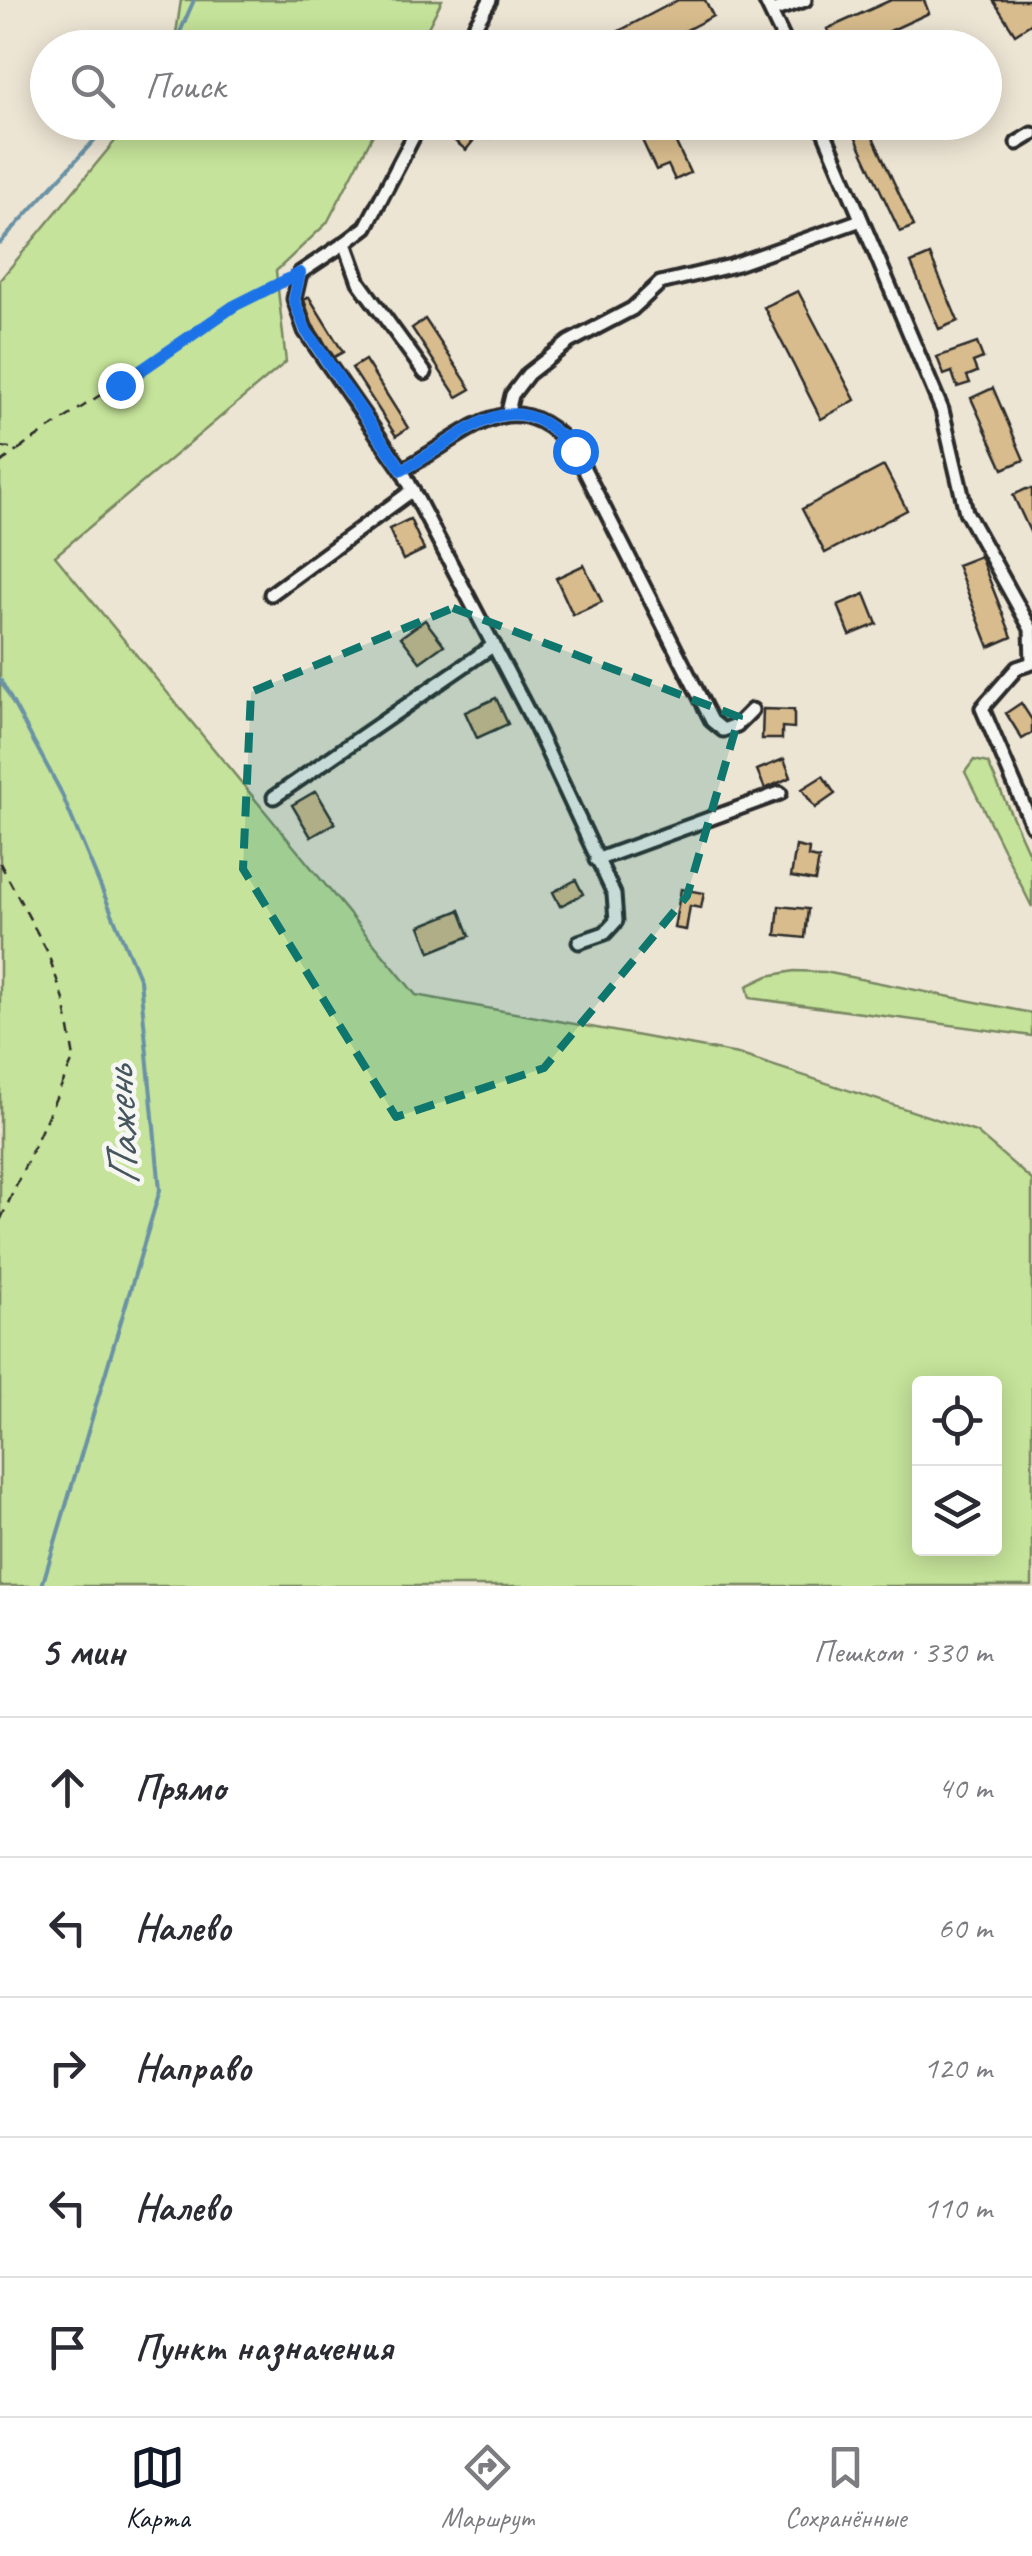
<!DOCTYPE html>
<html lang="ru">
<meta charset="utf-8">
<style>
body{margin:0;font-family:Caveat,sans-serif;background:#f2f2f3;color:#2b2b33}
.controls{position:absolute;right:30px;bottom:30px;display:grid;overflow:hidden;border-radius:10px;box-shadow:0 5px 25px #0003}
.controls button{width:90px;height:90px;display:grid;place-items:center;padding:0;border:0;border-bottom:2px solid #e1e1e2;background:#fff;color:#2b2b33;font:50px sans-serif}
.stop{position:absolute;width:30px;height:30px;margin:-22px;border:8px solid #1a73e8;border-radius:50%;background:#fff}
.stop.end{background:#1a73e8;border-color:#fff;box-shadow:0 2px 10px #0008}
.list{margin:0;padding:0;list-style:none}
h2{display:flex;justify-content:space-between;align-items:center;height:130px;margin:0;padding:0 40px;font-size:42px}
h2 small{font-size:32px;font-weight:400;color:#7c7c81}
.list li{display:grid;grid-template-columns:65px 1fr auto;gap:30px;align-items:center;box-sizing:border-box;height:140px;padding:0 40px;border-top:2px solid #e1e1e2}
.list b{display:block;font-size:38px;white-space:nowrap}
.list em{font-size:32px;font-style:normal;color:#7c7c81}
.icon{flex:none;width:55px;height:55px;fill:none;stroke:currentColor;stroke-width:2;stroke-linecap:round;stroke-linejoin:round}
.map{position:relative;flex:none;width:1032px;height:1586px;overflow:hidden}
.search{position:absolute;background:#fff;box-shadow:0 5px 25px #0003;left:30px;right:30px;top:30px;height:110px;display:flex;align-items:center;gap:25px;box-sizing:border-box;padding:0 35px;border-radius:55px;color:#7c7c81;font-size:38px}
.sheet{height:830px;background:#fff}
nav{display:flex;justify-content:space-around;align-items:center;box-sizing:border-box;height:140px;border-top:2px solid #e1e1e2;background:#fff;font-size:28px;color:#7c7c81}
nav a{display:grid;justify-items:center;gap:5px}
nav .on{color:#111827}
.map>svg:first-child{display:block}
</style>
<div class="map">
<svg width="1032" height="1586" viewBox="0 0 1032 1586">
<rect width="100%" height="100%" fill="#ede5d4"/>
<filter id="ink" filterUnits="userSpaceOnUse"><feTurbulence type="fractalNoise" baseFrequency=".01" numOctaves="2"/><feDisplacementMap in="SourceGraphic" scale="20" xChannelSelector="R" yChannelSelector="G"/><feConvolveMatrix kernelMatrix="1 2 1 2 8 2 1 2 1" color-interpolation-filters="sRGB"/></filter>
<g filter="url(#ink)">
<!-- green -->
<g fill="#c5e39a" stroke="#788762" stroke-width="2.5" fill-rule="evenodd">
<path d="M181 0H442L418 47H174Z"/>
<path d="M130 123H379L327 223 276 271 286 362 55 556 416 995 738 1054 976 1132 1032 1180V1586H0V280ZM920 1384H994V1548H920Z"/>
<path d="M974 760 988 763 1032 860V907L965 772Z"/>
<path d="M794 971 825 972 1032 1013V1036L750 998 747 986 768 976Z"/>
</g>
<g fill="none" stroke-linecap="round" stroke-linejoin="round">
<!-- stream -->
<g stroke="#6a92a5" stroke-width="4">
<path d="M173 48 194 0"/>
<path d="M0 243 111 122"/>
<path d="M0 679 60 790 140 980 160 1190 42 1586"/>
</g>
</g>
<!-- building -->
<g fill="#d8bc8d" stroke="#2b2b2b" stroke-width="2.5">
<path d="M678 0H705L713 16 652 48H609L604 39Z"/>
<path d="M891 0H924L929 13 853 48H835L827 29Z"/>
<path d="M993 0H1032V23L1015 34Z"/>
<path d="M454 122H502L490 138 481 131 466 150 445 133Z"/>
<path d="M643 122H690L671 132 690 173 675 180 668 165 656 170 642 140 650 136Z"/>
<path d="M866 122 914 226 900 232 850 125Z"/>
<path d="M930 255 958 321 939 329 911 263Z"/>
<path d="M798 291 855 400 821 419 764 307Z"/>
<path d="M309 297 343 352 334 357 312 324 304 300Z"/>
<path d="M425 319 471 389 457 397 412 328Z"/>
<path d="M977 343 983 358 973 362 977 372 967 376 970 383 957 387 952 372 944 375 937 357Z"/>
<path d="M365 360 408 428 396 436 352 368Z"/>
<path d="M993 388 1024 460 1003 469 971 398Z"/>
<path d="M884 466 907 510 825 553 802 509Z"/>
<path d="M1026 489H1032V536L1013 495Z"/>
<path d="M410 519 424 550 403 560 389 529Z"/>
<path d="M980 556 1012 637 989 647 957 565Z"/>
<path d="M584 565 602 602 573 615 556 578Z"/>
<path d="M865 594 877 624 850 635 838 605Z"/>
<path d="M425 620 444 645 420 662 401 637Z"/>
<path d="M496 698 508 724 477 738 465 712Z"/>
<path d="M1021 703 1032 720V733L1022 739 1006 713Z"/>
<path d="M763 709 794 710V728L782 727V739H762Z"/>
<path d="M784 759 791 777 765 789 757 770Z"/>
<path d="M823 776 835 794 815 808 802 789Z"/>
<path d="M316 791 335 823 311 837 292 805Z"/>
<path d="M796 846 809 849 808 857 819 859 815 881 791 877Z"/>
<path d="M576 880 583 894 560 906 553 892Z"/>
<path d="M681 889 704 893 701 908 690 906 686 930 674 928Z"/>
<path d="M779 906 808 909 805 938 776 935Z"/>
<path d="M460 910 470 936 430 952 420 926Z"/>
</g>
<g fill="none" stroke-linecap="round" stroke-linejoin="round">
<defs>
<g id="minor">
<path d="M765 0 788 48"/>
<path d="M772 11 805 0"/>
<path d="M462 48 490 0"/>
<path d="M421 122 366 227 345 243 359 282 425 373"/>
<path d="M820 122 942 410 966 512 1031 629 1032 663"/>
<path d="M1017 143 1032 134"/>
<path d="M345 243 300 273 294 299 305 331 402 470 535 725 614 894 616 921 605 933 579 942"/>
<path d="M508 412 512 395 528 374 569 342 632 309 660 283 731 266 861 220"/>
<path d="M402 470C469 435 512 376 575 451L712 721 723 730 737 725 752 710"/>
<path d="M271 594 413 490"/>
<path d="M1032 663 1017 668 982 708 1032 825"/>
<path d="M274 797 494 645"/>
<path d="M596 860 780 793"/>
</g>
</defs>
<!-- minor casing -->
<use href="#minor" stroke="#2b2b2b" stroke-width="19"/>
<!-- path -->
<g stroke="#2b2b2b" stroke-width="2.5" stroke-dasharray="10 8" stroke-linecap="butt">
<path d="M0 447 19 449 234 306 284 281"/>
<path d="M0 463 18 450"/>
<path d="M0 863 47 951 64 1000 74 1058 0 1221"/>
</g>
<!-- minor -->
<use href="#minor" stroke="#f6f6f2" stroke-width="11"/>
</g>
</g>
<g fill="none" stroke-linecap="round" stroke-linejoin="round" filter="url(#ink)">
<!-- route -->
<path stroke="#1a73e8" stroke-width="12" d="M120 385 234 306 300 273 294 300 306 331 402 470C470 435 511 375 575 451"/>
</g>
<!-- marked area -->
<path fill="#0f766e" fill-opacity="0.2" stroke="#0f766e" stroke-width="8" stroke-dasharray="20 12" stroke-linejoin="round" d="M453 608 739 717 687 896 544 1068 396 1117 243 869 251 692Z"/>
<g text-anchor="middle" stroke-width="9" stroke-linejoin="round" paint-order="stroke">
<!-- water labels -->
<g font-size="45" font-style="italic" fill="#45565e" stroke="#f6f6f2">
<text transform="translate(120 1127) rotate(-93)" y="16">Пажень</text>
</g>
</g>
</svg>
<div class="controls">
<button><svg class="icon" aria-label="locate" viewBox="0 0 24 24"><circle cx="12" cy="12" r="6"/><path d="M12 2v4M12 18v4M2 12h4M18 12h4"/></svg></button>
<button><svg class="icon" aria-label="layers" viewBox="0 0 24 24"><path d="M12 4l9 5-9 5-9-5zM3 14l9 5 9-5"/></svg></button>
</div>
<div class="stop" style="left:575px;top:451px"></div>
<div class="stop end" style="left:120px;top:385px"></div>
<div class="search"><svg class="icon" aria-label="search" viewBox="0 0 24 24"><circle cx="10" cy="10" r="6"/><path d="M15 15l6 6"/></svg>Поиск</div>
</div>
<section class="sheet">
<h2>5 мин<small>Пешком · 330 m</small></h2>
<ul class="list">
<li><svg class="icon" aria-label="ahead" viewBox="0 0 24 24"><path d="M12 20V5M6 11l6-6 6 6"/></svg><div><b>Прямо</b></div><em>40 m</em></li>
<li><svg class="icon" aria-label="left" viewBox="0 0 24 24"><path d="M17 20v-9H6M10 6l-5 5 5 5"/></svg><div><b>Налево</b></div><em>60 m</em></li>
<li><svg class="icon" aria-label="right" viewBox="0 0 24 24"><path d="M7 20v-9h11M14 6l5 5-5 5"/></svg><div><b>Направо</b></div><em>120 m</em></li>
<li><svg class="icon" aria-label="left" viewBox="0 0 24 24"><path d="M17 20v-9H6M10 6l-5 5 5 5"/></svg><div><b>Налево</b></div><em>110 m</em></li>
<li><svg class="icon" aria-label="arrive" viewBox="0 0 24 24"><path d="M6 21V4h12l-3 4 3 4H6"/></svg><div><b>Пункт назначения</b></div></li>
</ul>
</section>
<nav>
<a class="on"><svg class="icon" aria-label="map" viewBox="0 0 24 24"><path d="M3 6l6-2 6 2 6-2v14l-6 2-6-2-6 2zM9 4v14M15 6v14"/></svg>Карта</a>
<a><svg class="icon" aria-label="directions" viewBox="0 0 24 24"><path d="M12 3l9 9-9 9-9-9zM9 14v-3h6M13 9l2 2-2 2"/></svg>Маршрут</a>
<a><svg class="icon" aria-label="saved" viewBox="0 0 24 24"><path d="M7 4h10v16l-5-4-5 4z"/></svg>Сохранённые</a>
</nav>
